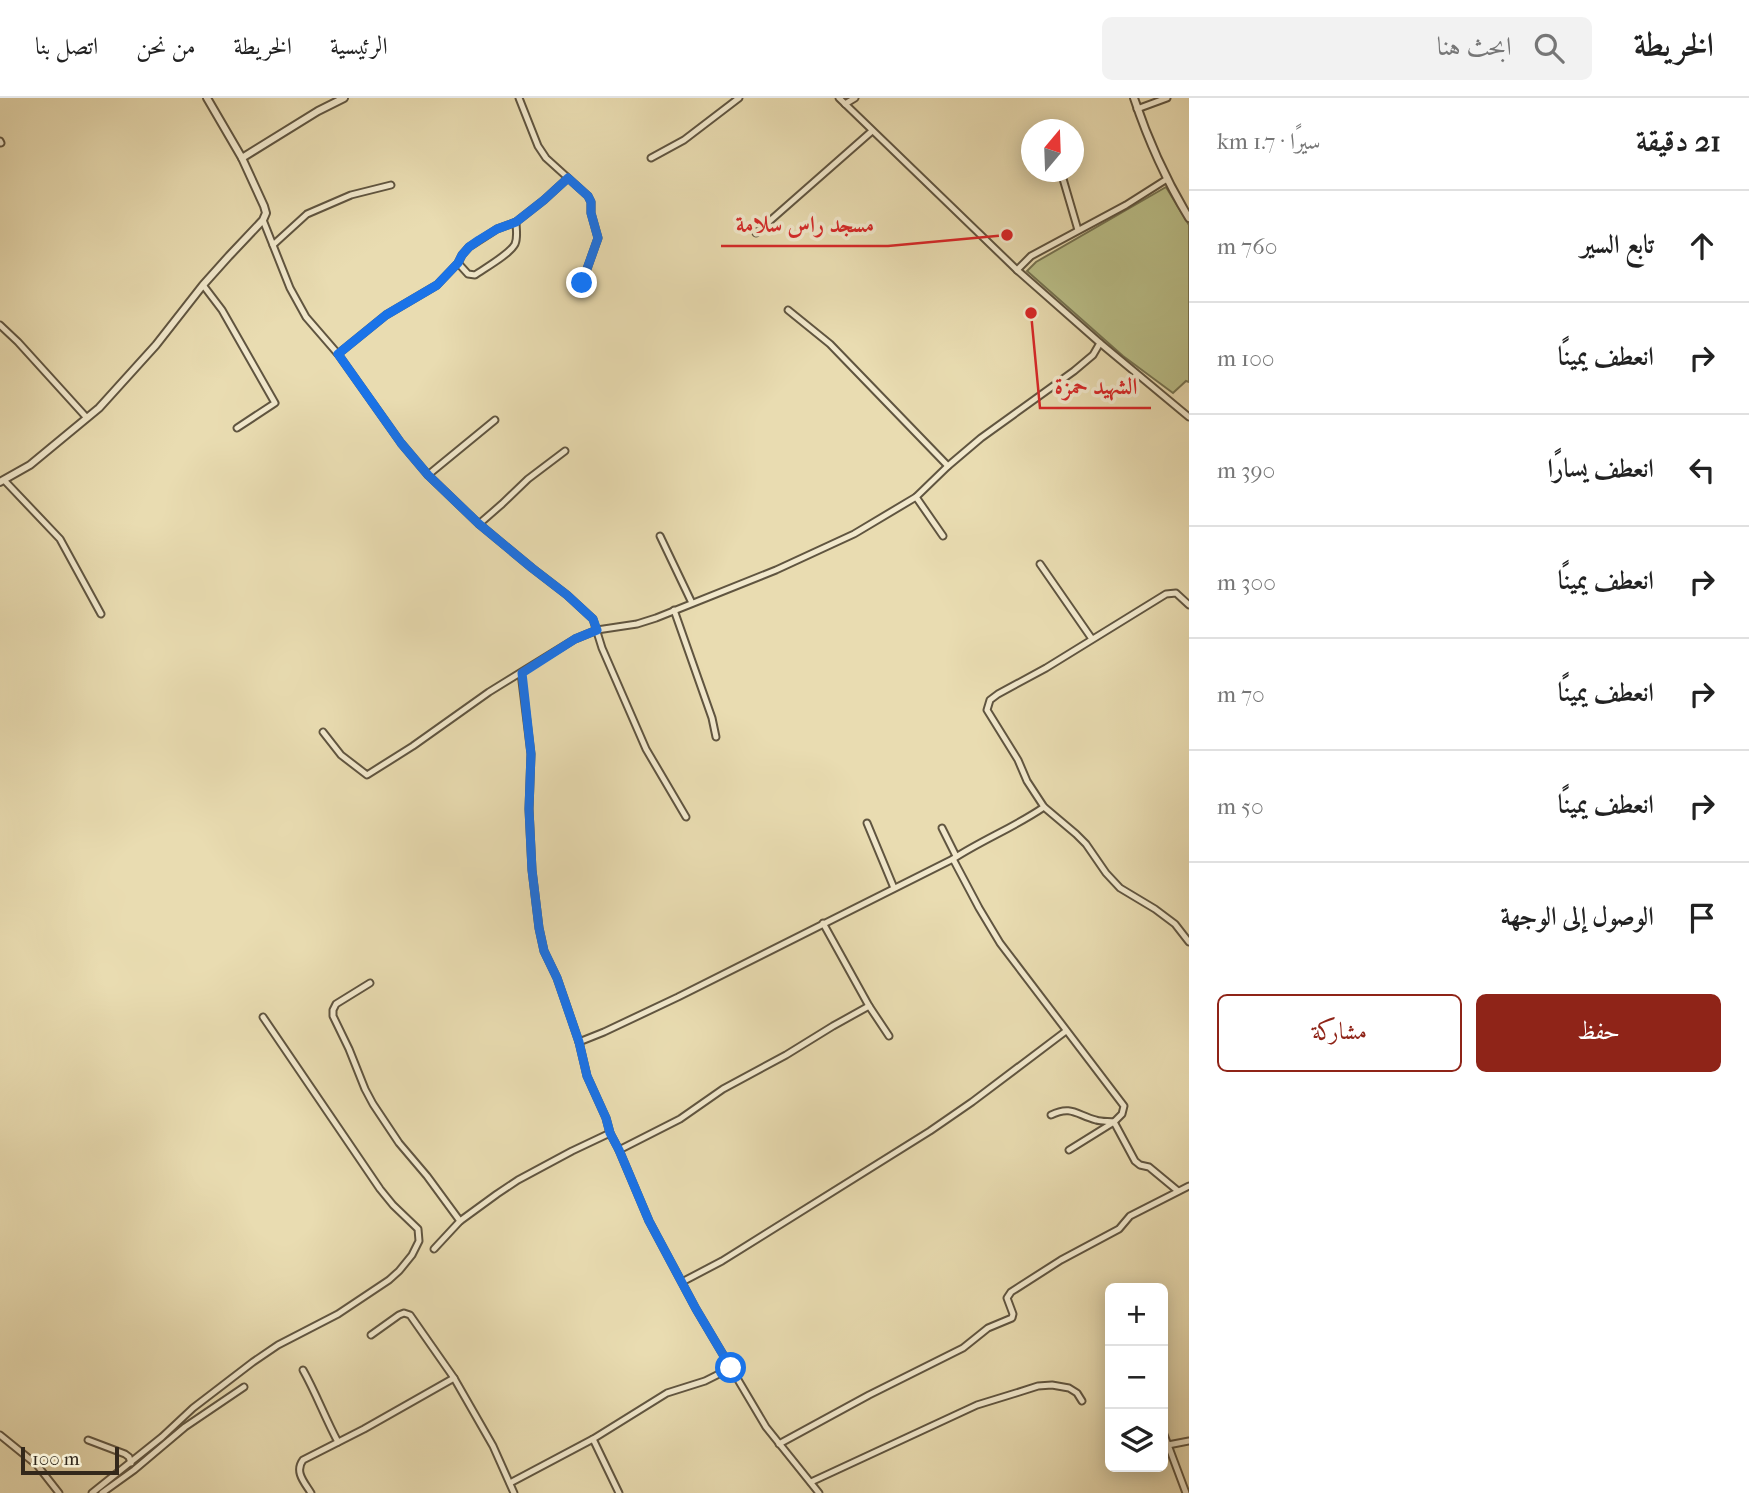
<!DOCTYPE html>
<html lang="ar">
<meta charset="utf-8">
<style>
body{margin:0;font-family:"IM FELL French Canon",Amiri,serif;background:#f2f2f2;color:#222;direction:rtl}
.controls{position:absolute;right:21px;bottom:21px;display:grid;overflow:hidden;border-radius:10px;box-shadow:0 4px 18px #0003}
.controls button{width:63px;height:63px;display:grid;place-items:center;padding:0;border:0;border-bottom:2px solid #e0e0e0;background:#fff;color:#222;font:35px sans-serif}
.compass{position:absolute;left:1021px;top:21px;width:63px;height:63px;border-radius:50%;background:#fff;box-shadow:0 4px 18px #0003;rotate:19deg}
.scale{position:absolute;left:21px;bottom:18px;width:98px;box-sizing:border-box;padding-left:7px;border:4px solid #33281b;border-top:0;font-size:19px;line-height:24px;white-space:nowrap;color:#33281b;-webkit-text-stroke:5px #f1e8cc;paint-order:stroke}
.stop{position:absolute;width:21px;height:21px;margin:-16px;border:5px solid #1a73e8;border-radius:50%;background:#fff}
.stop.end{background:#1a73e8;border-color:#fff;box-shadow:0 2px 7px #0008}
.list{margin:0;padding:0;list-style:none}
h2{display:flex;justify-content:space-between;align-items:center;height:91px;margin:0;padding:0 28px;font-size:30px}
h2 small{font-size:23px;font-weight:400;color:#767676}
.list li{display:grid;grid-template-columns:46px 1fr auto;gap:21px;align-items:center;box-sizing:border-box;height:112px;padding:0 28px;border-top:2px solid #e0e0e0}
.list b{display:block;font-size:26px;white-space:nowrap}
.list em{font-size:23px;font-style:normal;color:#767676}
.actions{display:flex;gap:14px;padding:21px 28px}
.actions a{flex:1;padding:16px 0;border:2px solid #8f2418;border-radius:10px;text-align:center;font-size:24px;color:#8f2418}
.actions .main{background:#8f2418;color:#fff}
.icon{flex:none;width:38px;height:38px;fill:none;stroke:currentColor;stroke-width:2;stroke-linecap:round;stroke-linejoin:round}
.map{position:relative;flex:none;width:1189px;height:1395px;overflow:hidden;direction:ltr}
header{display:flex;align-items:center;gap:42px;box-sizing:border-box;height:98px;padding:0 35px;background:#fff;border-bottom:2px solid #e0e0e0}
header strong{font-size:33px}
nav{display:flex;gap:38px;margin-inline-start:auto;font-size:24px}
.search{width:490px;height:63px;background:#f2f2f2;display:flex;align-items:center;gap:18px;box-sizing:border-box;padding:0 24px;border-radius:10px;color:#767676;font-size:26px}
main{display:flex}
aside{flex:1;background:#fff}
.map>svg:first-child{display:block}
</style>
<header>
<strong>الخريطة</strong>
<div class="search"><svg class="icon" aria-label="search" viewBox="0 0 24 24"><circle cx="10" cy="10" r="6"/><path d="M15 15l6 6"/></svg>ابحث هنا</div>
<nav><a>الرئيسية</a><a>الخريطة</a><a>من نحن</a><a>اتصل بنا</a></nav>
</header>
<main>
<aside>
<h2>21 دقيقة<small>سيرًا · 1.7 km</small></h2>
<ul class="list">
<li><svg class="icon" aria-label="ahead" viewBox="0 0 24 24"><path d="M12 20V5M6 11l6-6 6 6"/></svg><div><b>تابع السير</b></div><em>760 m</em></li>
<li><svg class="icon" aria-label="right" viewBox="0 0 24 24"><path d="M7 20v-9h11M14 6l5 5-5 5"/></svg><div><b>انعطف يمينًا</b></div><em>100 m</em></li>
<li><svg class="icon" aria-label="left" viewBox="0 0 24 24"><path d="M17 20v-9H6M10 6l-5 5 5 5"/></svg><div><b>انعطف يسارًا</b></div><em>390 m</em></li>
<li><svg class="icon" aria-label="right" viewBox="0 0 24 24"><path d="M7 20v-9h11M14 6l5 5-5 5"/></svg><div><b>انعطف يمينًا</b></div><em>300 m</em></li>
<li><svg class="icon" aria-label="right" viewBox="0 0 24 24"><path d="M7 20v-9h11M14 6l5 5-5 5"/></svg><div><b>انعطف يمينًا</b></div><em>70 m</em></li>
<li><svg class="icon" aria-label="right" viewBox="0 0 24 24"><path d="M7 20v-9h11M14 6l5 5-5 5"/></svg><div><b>انعطف يمينًا</b></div><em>50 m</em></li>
<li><svg class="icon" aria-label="arrive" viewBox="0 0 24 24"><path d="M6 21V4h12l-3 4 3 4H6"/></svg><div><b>الوصول إلى الوجهة</b></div></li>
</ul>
<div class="actions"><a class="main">حفظ</a><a>مشاركة</a></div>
</aside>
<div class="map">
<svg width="1189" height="1395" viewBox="0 0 1189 1395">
<rect width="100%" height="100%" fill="#e9dcb1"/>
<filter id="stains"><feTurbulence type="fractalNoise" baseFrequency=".00286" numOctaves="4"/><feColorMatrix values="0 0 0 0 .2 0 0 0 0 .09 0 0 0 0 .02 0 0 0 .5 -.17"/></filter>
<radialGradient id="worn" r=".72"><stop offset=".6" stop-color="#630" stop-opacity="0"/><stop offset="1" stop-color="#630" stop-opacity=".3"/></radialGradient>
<!-- green -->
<path fill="#babf89" stroke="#767452" stroke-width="2" d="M1166 89 1189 127V284L1186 283 1173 295 1123 258 1027 173 1036 164Z"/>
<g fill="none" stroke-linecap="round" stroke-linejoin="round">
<defs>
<g id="minor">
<path d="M519 0 538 48 546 60 588 98 591 104V115L598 140 582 185"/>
<path d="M839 0 1017 172 1100 245 1189 319"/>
<path d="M845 6 855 0"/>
<path d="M1137 11 1167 0"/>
<path d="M0 43 1 45"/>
<path d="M651 60 684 42 739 0"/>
<path d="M1061 74 1078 132"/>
<path d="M263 122 290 190 306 219 338 256 401 345 428 377 479 426 532 470 567 497 593 521 602 550 646 651 686 719"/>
<path d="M756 135 872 33"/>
<path d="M273 147 307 116 351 97 391 87"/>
<path d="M458 165 468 176 475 177C485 170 510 156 515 146 518 139 516 131 516 124"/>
<path d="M1017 172 1031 158 1126 107 1167 81"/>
<path d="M203 187 222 212 275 305 237 330"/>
<path d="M788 212 830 246 948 368"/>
<path d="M0 227 18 244 87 320"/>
<path d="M338 256 386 217 437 187 458 165 462 157 469 149 497 131 516 124 544 102 568 80"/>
<path d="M428 377 495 322"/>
<path d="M4 382 60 441 101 516"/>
<path d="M916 399 943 438"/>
<path d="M479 426 502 406 528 381 565 353"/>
<path d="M660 438 692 505"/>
<path d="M1040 466 1092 541"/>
<path d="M1189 507 1176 495 1166 496 1046 570 998 596 990 602 987 612 1018 662 1027 683 1044 709 1076 736 1086 746 1106 775 1120 790 1155 811 1175 826 1189 844"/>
<path d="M674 512 712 620 716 639"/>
<path d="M521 575 531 656 529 711 532 772 539 830 544 853 557 880 565 903 579 944 587 978 606 1020 610 1035 619 1052 649 1123 696 1211 766 1329 819 1395"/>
<path d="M323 634 341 657 367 677 413 648 489 594 575 541 597 532 637 526 656 520 776 472 854 436 916 399 948 368 981 340 1074 273 1093 257 1100 245"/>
<path d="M867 725 894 790"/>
<path d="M942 730 956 758"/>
<path d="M953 761 979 810 1000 845 1124 1008 1122 1016 1114 1024 1069 1052"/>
<path d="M823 825 869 908 889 938"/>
<path d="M370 885 336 906 333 912V918L349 951 365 991 373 1006 399 1045 427 1078 460 1123"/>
<path d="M579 944 604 934 678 899 953 761C982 742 1015 729 1044 709"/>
<path d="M1051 1017C1071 1007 1077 1017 1096 1022 1102 1024 1109 1023 1114 1024"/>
<path d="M1114 1024 1135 1063 1140 1067 1149 1069 1178 1093"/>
<path d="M619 1052 680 1021 723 991 786 957 833 928 869 908"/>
<path d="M434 1151 460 1123 497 1096 518 1082 572 1053 610 1035"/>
<path d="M682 1184 722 1163 930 1033 972 1004 1066 933"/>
<path d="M371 1237 399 1217 404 1215 410 1217 454 1280"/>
<path d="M303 1272C316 1295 325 1320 338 1344"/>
<path d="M1163 1334 1168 1347"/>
<path d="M0 1337 37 1367 59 1395"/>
<path d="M593 1341 619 1395"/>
<path d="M88 1342 125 1356 129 1359 131 1365"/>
<path d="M779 1346 869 1297 963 1250 988 1230 1012 1220 1013 1216 1007 1200 1011 1194 1061 1162 1119 1131 1130 1118 1189 1088"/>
<path d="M811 1384 977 1307 1016 1295 1038 1288 1052 1287 1069 1290 1077 1295 1082 1303"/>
<path d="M510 1385 593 1341 667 1295 705 1283 731 1270"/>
<path d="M92 1395 162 1339 193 1310 253 1264 278 1247 338 1216 389 1182 399 1173 412 1157 419 1143 418 1131 393 1107 380 1091 263 919"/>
<path d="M102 1395 134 1372 185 1329 244 1289"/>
<path d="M311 1395C305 1385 294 1374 303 1362L364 1331 454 1280 493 1348 514 1395"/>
<path d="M1186 1395 1168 1347 1189 1343"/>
</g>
<g id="tertiary">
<path d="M207 0 242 60"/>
<path d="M1134 0C1148 42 1166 82 1189 120"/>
<path d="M0 384 30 367 99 310 156 247 203 187 229 158 263 122 266 115 264 108 242 60 318 13 344 0"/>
</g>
</defs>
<!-- minor casing -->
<use href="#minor" stroke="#605540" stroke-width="9"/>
<!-- tertiary casing -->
<use href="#tertiary" stroke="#605540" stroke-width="10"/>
<!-- minor -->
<use href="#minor" stroke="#f1e8cc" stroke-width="5"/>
<!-- tertiary -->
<use href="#tertiary" stroke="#f1e8cc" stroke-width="6"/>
</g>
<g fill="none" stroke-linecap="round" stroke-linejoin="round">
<!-- route -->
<path stroke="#1a73e8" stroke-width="9" d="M582 185 598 140 591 115V104L588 98 568 80 544 102 516 124 497 131 479 142 469 149 462 157 458 165 437 187 386 217 338 256 401 345 428 377 479 426 532 470 567 497 593 521 597 532 575 541 522 575 531 656 529 711 532 772 539 830 544 853 557 880 579 944 587 978 606 1020 610 1035 619 1052 649 1123 696 1211 731 1270"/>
</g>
<!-- callouts -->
<path fill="none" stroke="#d62828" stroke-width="2.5" d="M1007 137L888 148H721M1031 215L1040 310H1151"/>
<g fill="#d62828" stroke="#f1e8cc" stroke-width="2.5">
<circle cx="1007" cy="137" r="7"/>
<circle cx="1031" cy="215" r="7"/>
</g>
<g font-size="23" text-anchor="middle" font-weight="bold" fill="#d62828" stroke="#f1e8cc" stroke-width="7" stroke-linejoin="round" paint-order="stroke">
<text x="805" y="134">مسجد راس سلامة</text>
<text x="1096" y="296">الشهيد حمزة</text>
</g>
<rect width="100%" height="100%" filter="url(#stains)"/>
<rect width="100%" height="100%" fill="url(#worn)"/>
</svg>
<div class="controls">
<button>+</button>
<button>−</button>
<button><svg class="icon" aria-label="layers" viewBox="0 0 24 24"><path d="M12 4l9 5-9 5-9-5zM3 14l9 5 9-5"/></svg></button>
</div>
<svg class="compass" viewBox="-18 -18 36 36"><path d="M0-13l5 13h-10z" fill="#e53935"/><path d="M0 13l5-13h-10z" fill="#767676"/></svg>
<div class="scale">100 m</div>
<div class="stop" style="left:731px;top:1270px"></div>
<div class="stop end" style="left:582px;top:185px"></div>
</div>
</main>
